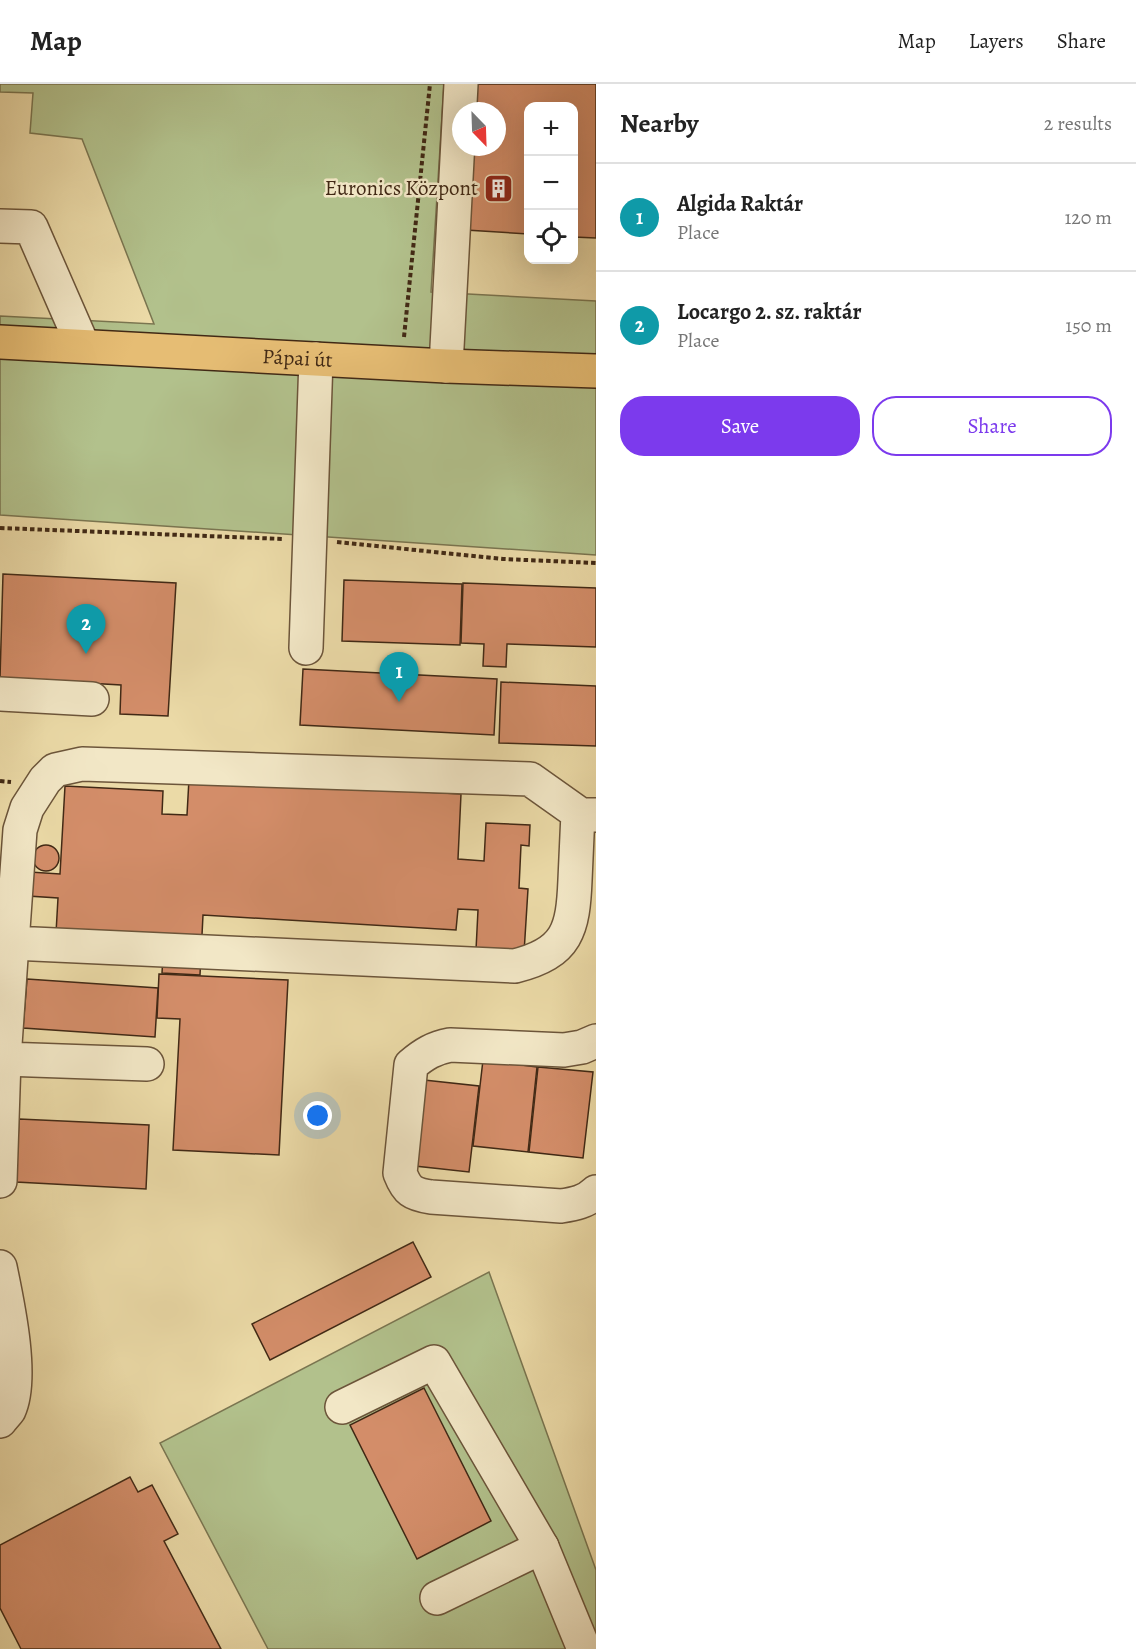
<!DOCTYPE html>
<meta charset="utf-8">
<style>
body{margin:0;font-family:Alegreya,serif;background:#f6f6f6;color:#222}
.controls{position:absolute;right:18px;top:18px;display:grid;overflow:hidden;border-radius:12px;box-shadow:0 6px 24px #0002}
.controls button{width:54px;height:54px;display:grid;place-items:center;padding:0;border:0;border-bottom:2px solid #e0e0e0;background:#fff;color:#222;font:30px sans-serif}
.compass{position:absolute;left:452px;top:18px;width:54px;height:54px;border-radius:50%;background:#fff;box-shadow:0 6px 24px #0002;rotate:157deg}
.you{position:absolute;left:318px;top:1032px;width:21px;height:21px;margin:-15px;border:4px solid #fff;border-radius:50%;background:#1a73e8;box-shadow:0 0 0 9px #1a73e833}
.badge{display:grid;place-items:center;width:39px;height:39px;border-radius:50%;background:#7c3aed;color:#fff;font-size:20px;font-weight:700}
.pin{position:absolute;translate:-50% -50px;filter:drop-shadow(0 2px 3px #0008)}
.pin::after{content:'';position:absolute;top:32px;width:21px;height:18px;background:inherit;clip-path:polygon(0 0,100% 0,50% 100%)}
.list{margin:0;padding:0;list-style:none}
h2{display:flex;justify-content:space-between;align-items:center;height:78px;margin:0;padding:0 24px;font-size:26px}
h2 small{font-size:20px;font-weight:400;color:#767676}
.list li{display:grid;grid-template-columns:39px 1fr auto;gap:18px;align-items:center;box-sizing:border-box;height:108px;padding:0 24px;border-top:2px solid #e0e0e0}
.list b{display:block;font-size:22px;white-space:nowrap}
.list p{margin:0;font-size:20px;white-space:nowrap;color:#767676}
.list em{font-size:20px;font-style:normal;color:#767676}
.actions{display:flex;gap:12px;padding:18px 24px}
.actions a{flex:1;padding:14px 0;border:2px solid #7c3aed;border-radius:24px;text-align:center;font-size:21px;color:#7c3aed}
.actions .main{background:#7c3aed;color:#fff}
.icon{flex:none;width:33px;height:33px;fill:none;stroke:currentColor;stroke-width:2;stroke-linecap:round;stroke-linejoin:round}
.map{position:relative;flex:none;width:596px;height:1565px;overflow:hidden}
header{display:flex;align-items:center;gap:36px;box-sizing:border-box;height:84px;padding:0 30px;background:#fff;border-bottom:2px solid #e0e0e0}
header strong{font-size:28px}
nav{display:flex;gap:33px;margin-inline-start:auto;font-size:21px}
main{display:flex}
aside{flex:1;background:#fff}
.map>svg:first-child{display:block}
</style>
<header>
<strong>Map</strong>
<nav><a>Map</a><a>Layers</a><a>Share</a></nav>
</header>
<main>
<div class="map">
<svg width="596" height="1565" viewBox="0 0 596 1565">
<rect width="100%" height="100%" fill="#ebdaa7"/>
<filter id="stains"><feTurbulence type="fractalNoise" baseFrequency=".00333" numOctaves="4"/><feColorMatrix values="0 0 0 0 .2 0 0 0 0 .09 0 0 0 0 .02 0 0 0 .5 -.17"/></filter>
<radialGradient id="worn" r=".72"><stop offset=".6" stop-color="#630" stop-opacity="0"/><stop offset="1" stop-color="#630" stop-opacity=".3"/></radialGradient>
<!-- green -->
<g fill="#b2c18c" stroke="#7a7550" stroke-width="1.5">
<path d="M0 0H444L431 208 596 217V471L0 431V232L154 240 82 55 30 49 33 9 0 8Z"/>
<path d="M489 1188 596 1486V1565H268L160 1359Z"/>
</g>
<!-- building -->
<g fill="#d38d69" stroke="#412915" stroke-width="1.5">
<path d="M476 0H596V154L574 153V22H528V150L466 146 472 63H497V27H474Z"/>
<path d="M3 490 176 499 168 632 120 630 121 601 0 594Z"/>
<path d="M344 496 462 500 460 561 342 557Z"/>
<path d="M463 499 596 504V563L507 560 506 583 483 582 484 560 461 559Z"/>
<path d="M303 585 497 595 494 651 300 641Z"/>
<path d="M501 598 596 602V662L499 659Z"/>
<path d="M189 695 461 710 458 775 484 777 486 739 530 741 529 762 521 761 519 804 528 805 524 869 476 866 478 826 458 825 456 846 203 831 200 891 162 889 164 855 56 849 58 814 28 812 30 788 60 790 65 702 163 707 162 730 187 731Z"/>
<circle cx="46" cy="774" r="13"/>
<path d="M159 890 288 896 279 1071 173 1066 180 935 157 934Z"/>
<path d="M27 895 158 904 155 953 23 944Z"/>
<path d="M483 976 537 983 528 1068 473 1062Z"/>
<path d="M538 983 593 988 583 1074 529 1068Z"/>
<path d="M424 996 479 1002 469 1088 415 1082Z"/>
<path d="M19 1035 149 1041 146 1105 16 1098Z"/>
<path d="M413 1158 431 1193 270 1276 252 1240Z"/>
<path d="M424 1304 491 1437 417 1475 350 1341Z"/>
<path d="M130 1393 138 1408 152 1401 178 1450 164 1457 221 1565H21L0 1524V1461Z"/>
</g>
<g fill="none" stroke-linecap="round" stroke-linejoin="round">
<defs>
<g id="minor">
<path d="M0 142 31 143 83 262"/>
<path d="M446 282 461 0"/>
<path d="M306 564 316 275"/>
<path d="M0 610 92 615"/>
<path d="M578 729C577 751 576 774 575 796 573 845 568 869 515 882L12 859 20 746 27 724 45 696 55 686 82 680 530 695 578 729 580 731H596"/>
<path d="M12 859 4 975 147 980"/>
<path d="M596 957 582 963 564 966 450 961C434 964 424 970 411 981L400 1089C407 1107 412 1110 431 1113L561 1122C574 1120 586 1118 596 1108"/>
<path d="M0 1097 4 975"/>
<path d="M0 1183C7 1217 24 1294 9 1326 7 1329 3 1333 0 1337"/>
<path d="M342 1323 434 1278 542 1463 584 1565"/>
<path d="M437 1514 542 1463"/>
</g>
<g id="major">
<path id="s1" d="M0 258 446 282 596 287"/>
</g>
</defs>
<!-- minor casing -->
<use href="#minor" stroke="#6c553a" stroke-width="36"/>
<!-- major casing -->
<use href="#major" stroke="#412915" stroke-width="36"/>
<!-- path -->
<g stroke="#412915" stroke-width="4" stroke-dasharray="4.5 3" stroke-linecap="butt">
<path d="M404 253 430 0"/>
<path d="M0 444 284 455"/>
<path d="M337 458 503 475 596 479"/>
<path d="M0 697 11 698"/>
</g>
<!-- minor -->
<use href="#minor" stroke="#f2e7c6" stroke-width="33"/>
<!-- major -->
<use href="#major" stroke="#e6bd74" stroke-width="33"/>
</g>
<!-- icons -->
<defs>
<symbol id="building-square" viewBox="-11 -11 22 22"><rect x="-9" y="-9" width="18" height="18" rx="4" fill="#8f2418" stroke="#f2e7c6"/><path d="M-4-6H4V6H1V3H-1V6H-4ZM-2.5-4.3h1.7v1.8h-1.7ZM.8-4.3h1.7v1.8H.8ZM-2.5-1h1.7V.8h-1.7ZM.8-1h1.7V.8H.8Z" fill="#fff"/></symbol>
</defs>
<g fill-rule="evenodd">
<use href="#building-square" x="482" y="88" width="33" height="33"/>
</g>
<g text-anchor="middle" stroke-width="5" stroke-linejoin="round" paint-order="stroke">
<!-- poi labels -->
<g font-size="21" fill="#412915" stroke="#f2e7c6" text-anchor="end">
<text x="478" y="111">Euronics Központ</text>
</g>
<!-- street labels -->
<g font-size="21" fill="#412915" stroke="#f2e7c6">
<text dy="7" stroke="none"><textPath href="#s1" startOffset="298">Pápai út</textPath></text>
</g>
</g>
<rect width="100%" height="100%" filter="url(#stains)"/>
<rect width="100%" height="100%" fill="url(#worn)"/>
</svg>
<div class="controls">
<button>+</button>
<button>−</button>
<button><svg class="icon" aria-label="locate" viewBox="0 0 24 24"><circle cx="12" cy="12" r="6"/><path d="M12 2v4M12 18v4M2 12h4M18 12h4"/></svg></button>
</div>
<svg class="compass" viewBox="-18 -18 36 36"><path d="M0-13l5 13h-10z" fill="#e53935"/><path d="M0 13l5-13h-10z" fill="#767676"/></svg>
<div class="you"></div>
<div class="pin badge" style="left:399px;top:618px;background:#0f9aa8">1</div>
<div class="pin badge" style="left:86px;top:570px;background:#0f9aa8">2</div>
</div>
<aside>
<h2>Nearby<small>2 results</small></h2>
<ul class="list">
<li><span class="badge" style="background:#0f9aa8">1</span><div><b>Algida Raktár</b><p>Place</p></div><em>120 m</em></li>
<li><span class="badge" style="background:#0f9aa8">2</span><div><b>Locargo 2. sz. raktár</b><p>Place</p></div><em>150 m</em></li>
</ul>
<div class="actions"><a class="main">Save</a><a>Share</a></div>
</aside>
</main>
